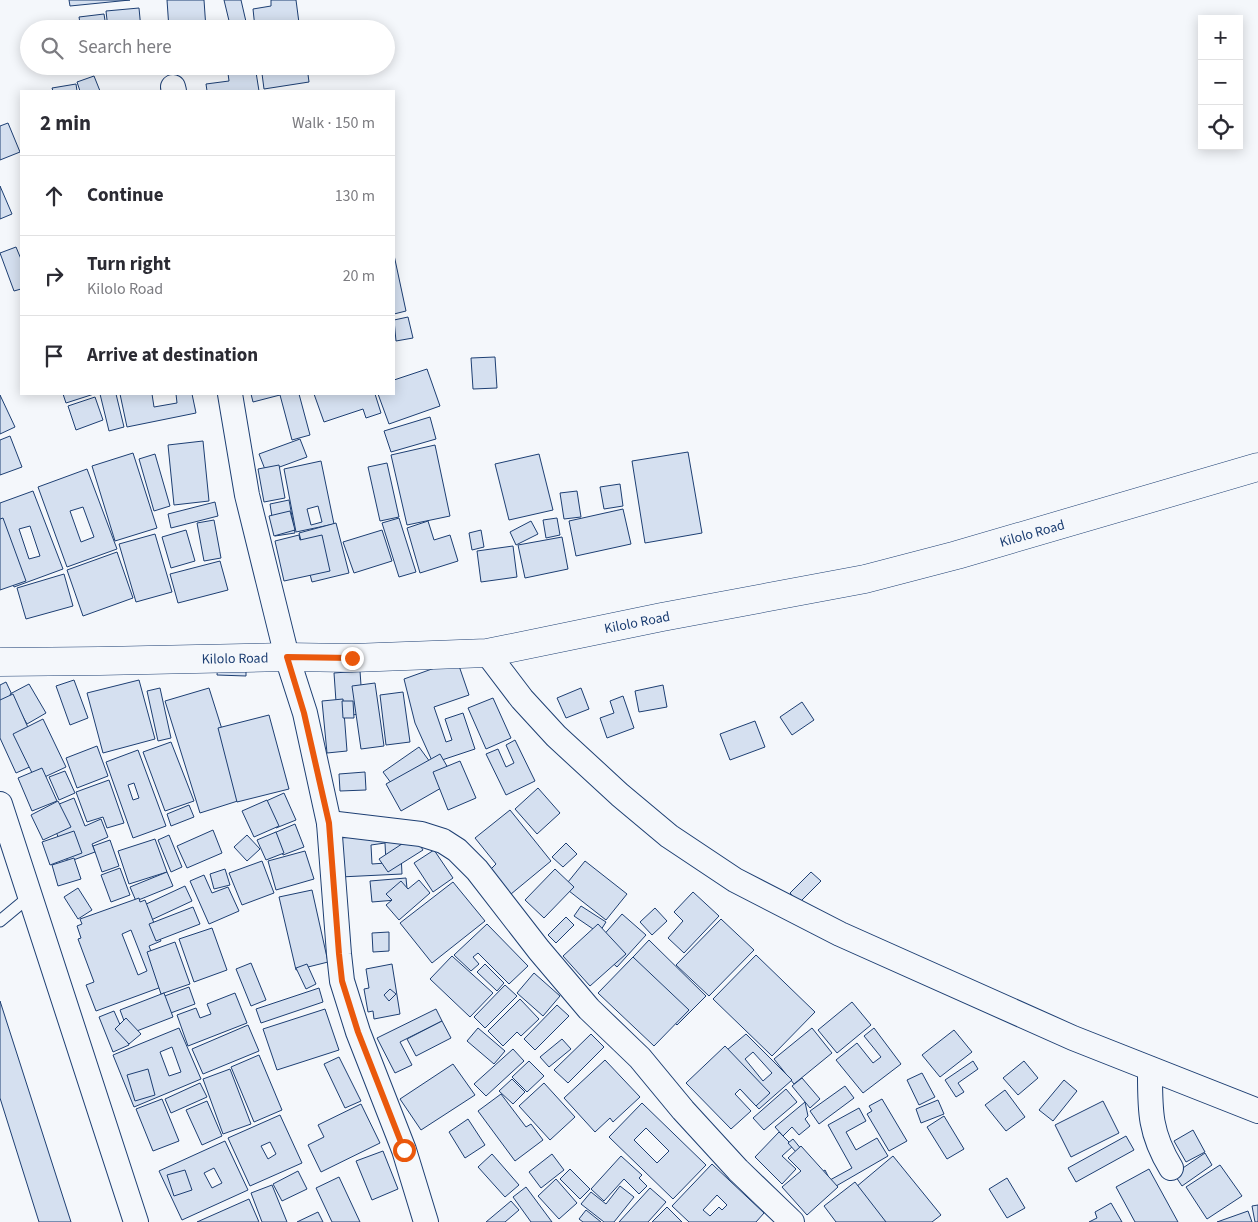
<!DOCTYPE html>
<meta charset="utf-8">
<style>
body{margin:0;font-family:"Source Sans 3",sans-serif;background:#f7f7f7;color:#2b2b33}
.controls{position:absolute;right:15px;top:15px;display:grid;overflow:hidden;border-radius:0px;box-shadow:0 2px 12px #0003}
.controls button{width:45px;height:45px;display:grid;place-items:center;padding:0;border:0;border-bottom:1px solid #e1e1e2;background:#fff;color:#2b2b33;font:25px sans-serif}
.stop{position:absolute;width:15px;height:15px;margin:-11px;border:4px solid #ea580c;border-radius:50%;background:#fff}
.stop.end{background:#ea580c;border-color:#fff;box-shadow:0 1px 5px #0008}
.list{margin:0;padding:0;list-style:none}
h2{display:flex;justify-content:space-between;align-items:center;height:65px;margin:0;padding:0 20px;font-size:21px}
h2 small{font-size:16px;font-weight:400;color:#7c7c81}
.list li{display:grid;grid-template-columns:32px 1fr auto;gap:15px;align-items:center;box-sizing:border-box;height:80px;padding:0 20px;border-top:1px solid #e1e1e2}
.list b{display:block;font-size:19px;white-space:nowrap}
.list p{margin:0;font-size:16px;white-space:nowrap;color:#7c7c81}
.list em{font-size:16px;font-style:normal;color:#7c7c81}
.icon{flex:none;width:28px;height:28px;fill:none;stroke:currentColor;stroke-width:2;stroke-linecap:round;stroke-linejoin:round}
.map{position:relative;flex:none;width:1258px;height:1222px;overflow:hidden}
.search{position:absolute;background:#fff;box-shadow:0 2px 12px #0003;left:20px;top:20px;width:375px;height:55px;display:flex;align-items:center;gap:12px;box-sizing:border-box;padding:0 18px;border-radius:28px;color:#7c7c81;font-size:19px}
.panel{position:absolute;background:#fff;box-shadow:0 2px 12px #0003;left:20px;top:90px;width:375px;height:305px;border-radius:0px}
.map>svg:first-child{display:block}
</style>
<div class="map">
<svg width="1258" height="1222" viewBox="0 0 1258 1222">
<rect width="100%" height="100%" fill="#f4f7fb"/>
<!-- building -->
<g fill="#d5e0f0" stroke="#1d3f73" fill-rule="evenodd">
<path d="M69 0H130L70 6Z"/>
<path d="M167 0H204L206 29H169Z"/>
<path d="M224 0H241L247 26 231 29Z"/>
<path d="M271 0H296L299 23 255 28 253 9 271 6Z"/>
<path d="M139 8 141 29H108L106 11Z"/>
<path d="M104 14 106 27 81 29 79 17Z"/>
<path d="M301 25 302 29H273Z"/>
<path d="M227 66H255L259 91H207L206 84 229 81Z"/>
<path d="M261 66H277L278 71 307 67 309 82 264 89Z"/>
<path d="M94 76 100 91H80L77 82Z"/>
<path d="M76 84 77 91H53L52 88Z"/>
<path d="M8 123 20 152 0 160V126Z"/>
<path d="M0 186 12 214 0 219Z"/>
<path d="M16 247 21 259V289L14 291 0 253Z"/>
<path d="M394 255 406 311 394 314Z"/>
<path d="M408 317 413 338 396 341 394 320Z"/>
<path d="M495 357 497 388 473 389 471 358Z"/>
<path d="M427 369 440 406 389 424 378 394H394V380Z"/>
<path d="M63 394H94L66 403Z"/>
<path d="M100 394H116L124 427 109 431Z"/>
<path d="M120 394H152L154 407 177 403 176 394H192L196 413 127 427Z"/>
<path d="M251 394H299L310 435 292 440 280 395 253 402Z"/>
<path d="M314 394H375L381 413 366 418 363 409 324 422Z"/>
<path d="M0 395 15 427 0 434Z"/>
<path d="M95 397 103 420 76 430 68 406Z"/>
<path d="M430 417 436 439 391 452 384 431Z"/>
<path d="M10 436 22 467 0 475V440Z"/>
<path d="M300 439 307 457 266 472 259 454Z"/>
<path d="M203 441 209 501 174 505 168 445Z"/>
<path d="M435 445 450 516 407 525 391 455Z"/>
<path d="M688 452 702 533 645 543 632 461Z"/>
<path d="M133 453 157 528 115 541 92 466Z"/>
<path d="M155 454 170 506 154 511 139 459Z"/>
<path d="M539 454 553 510 509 520 495 464Z"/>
<path d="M321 461 334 524 296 532 284 469ZM318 506 322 522 311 525 307 509Z"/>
<path d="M387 463 399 517 380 521 368 467Z"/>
<path d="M279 465 285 498 264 502 258 469Z"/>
<path d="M87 469 117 549 67 567 38 487ZM83 507 94 537 81 542 70 511Z"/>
<path d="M620 484 623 506 604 509 600 487Z"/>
<path d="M33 491 63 569 14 587 0 548V503ZM30 526 40 556 29 559 19 529Z"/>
<path d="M577 491 581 517 564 519 560 493Z"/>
<path d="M289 500 295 533 275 536 270 504Z"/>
<path d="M215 502 218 516 171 528 168 514Z"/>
<path d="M623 509 631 544 576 556 569 521Z"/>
<path d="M290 511 295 530 274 536 269 516Z"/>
<path d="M3 518 26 581 0 590V519Z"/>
<path d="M399 518 416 572 399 577 382 523Z"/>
<path d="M557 518 560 535 546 538 543 520Z"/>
<path d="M214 520 221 558 204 561 197 523Z"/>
<path d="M428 521 434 540 450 535 458 561 420 573 407 528Z"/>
<path d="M531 521 538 534 516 545 510 532Z"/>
<path d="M336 523 349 573 312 582 299 533Z"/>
<path d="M186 530 195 561 171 568 162 537Z"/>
<path d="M382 530 392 561 354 573 343 542Z"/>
<path d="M481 530 484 547 472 550 469 533Z"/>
<path d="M155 534 172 592 136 602 119 544Z"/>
<path d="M299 535 300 540 322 535 330 571 284 581 275 541Z"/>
<path d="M562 537 568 569 525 578 518 545Z"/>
<path d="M513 546 517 577 481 582 477 551Z"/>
<path d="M117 552 133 598 83 616 67 570Z"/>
<path d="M220 561 228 590 178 603 170 574Z"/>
<path d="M64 574 73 606 26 619 17 588Z"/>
<path d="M457 660 469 695 434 707 446 742 452 740 445 719 463 713 475 749 433 763 415 723 404 679Z"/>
<path d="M218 663 246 664V676L217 675Z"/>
<path d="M360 671 363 714 337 716 334 673Z"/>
<path d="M74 680 88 718 70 725 56 686Z"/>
<path d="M139 680 155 739 103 753 87 693Z"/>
<path d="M6 682 15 701 0 707V685Z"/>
<path d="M375 683 384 746 361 749 352 686Z"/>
<path d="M29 684 46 713 27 724 10 694Z"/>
<path d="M663 685 667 707 639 712 635 691Z"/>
<path d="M160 688 171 738 158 741 147 691Z"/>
<path d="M209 688 244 799 200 813 165 701Z"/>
<path d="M581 688 589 709 566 718 557 698Z"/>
<path d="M403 692 410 742 386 745 380 695Z"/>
<path d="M13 694 43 761 16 773 0 738V700Z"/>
<path d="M623 696 634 728 607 738 600 718 614 713 610 701Z"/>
<path d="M493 698 511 738 486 749 468 708Z"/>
<path d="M343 699 347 751 327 753 322 701Z"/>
<path d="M342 701H353L354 718H343Z"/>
<path d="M802 702 814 720 792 735 780 717Z"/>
<path d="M269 715 289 789 237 802 218 728Z"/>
<path d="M43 719 66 767 36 781 13 734Z"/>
<path d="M755 721 765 747 730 760 720 734Z"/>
<path d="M515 740 535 781 506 795 486 754 498 749 506 767 514 763 506 745Z"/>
<path d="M171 742 194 801 165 811 143 752Z"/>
<path d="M97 746 108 776 77 788 66 758Z"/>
<path d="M419 747 430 762 394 787 383 772Z"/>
<path d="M138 750 166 826 133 838 106 762ZM134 783 139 798 133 800 128 785Z"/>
<path d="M440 754 455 780 401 811 386 784Z"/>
<path d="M460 761 476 798 448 810 433 772Z"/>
<path d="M42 768 57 801 32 811 18 778Z"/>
<path d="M65 771 75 793 59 800 49 777Z"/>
<path d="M365 772 366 790 340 791 339 774Z"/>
<path d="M109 780 124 823 107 828 103 817 87 822 76 792Z"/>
<path d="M538 788 560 813 537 834 515 809Z"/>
<path d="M284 793 296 820 276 828 264 802Z"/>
<path d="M74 798 85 826 101 819 108 837 92 844 95 852 68 862 47 809Z"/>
<path d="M267 800 279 826 254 837 242 811Z"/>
<path d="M58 801 71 827 43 840 31 815Z"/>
<path d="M189 805 194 817 171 826 167 814Z"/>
<path d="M510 810 551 861 511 894 491 869 496 864 475 838Z"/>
<path d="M295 824 304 847 283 855 274 833Z"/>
<path d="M213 830 222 853 187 868 177 846Z"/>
<path d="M74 831 82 853 50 865 42 842Z"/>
<path d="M276 832 284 853 266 860 257 840Z"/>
<path d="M169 835 182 867 171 872 158 840Z"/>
<path d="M247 835 260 849 247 861 234 847Z"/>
<path d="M400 835 402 874 340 877 338 838ZM385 843 386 863 372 864 371 845Z"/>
<path d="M414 836 423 850 388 872 379 859Z"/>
<path d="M155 839 167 872 129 884 118 851Z"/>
<path d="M110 840 119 866 102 872 93 846Z"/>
<path d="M566 843 577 854 563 867 552 857Z"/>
<path d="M434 850 453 878 433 892 414 863Z"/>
<path d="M305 851 314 879 276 890 268 861Z"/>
<path d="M74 858 81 879 58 886 52 865Z"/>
<path d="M262 861 274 893 242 905 229 873Z"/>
<path d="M585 861 627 894 606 920 564 887Z"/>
<path d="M120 868 130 895 111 902 101 875Z"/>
<path d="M225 869 230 885 214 889 210 874Z"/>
<path d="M555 869 574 887 544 918 525 900Z"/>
<path d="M167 872 173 886 136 901 130 887Z"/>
<path d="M811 872 821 881 799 903 790 893Z"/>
<path d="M204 875 212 893 228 887 239 911 209 924 190 881Z"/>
<path d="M406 878 408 899 372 902 370 881Z"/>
<path d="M419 880 430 893 399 920 386 905 392 900 386 894 401 881 408 889Z"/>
<path d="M453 882 485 921 432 963 400 923Z"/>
<path d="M185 886 192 901 149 921 142 906Z"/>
<path d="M78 888 92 910 78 919 64 897Z"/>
<path d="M312 890 328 962 296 970 279 897Z"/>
<path d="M693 892 719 916 684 953 668 938 683 921 674 912Z"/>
<path d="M139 898 140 902 145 900 161 941 149 946 164 986 96 1011 86 985 94 982 78 939 81 938 77 926 82 924 80 919ZM131 930 147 971 138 975 122 934Z"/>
<path d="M581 906 606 922 599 933 574 916Z"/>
<path d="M193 907 200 924 156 941 149 924Z"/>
<path d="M655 908 667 921 652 935 640 922Z"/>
<path d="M622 914 646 935 617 967 594 946Z"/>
<path d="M566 917 574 925 556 943 548 935Z"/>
<path d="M721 919 754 950 709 996 676 965Z"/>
<path d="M487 924 528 966 509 984 478 953 473 957 479 964 471 971 454 955Z"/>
<path d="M598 924 626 954 590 986 563 956Z"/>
<path d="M212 928 227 970 194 982 179 939Z"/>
<path d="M389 932V951L373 952 372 933Z"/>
<path d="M649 940 706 996 677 1025 621 970Z"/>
<path d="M175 942 190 984 161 994 147 952Z"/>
<path d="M756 955 815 1012 772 1056 713 999Z"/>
<path d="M452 956 493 993 470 1017 430 979Z"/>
<path d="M633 957 689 1010 654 1046 598 993Z"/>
<path d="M251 963 266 1000 251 1006 236 969Z"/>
<path d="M307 964 316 984 306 989 296 968Z"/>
<path d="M392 964 400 1014 374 1019 373 1011 368 1012 364 989 369 988 366 969Z"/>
<path d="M485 964 504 983 497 991 477 972Z"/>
<path d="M534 973 560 996 543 1016 517 993Z"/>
<path d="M505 985 517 996 485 1028 474 1017Z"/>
<path d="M189 987 195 1004 168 1014 162 997Z"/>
<path d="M319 988 323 1002 261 1023 256 1009Z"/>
<path d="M390 989 396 994 389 1001 384 995Z"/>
<path d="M164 993 173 1017 129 1034 120 1010Z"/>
<path d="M235 993 247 1023 188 1046 177 1015 196 1008 200 1018 211 1014 207 1004Z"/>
<path d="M520 999 539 1019 521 1036 517 1032 503 1046 488 1031Z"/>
<path d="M0 1001 71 1222H39L0 1098Z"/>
<path d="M852 1002 871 1025 837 1053 818 1030Z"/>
<path d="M557 1005 569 1016 535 1050 524 1039Z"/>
<path d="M325 1009 339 1050 277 1070 263 1029Z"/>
<path d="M436 1009 442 1021 400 1042 412 1065 395 1073 377 1038Z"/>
<path d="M114 1011 129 1045 113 1052 99 1017Z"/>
<path d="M126 1018 141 1034 129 1044 115 1029Z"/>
<path d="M442 1021 451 1038 416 1056 407 1039Z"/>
<path d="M248 1025 259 1051 203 1074 192 1049Z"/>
<path d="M179 1028 201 1079 134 1107 113 1055ZM172 1047 181 1072 169 1076 160 1052Z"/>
<path d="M478 1028 505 1051 494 1064 467 1041Z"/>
<path d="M812 1028 832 1053 794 1084 774 1059Z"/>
<path d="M874 1028 901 1064 863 1093 836 1060 857 1043 873 1063 881 1057 864 1036Z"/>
<path d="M954 1030 972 1052 940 1077 922 1055Z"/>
<path d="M591 1034 604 1047 568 1083 554 1070Z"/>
<path d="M746 1034 792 1080 759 1109 714 1061ZM753 1052 772 1073 763 1081 745 1059Z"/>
<path d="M562 1039 571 1049 549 1067 540 1057Z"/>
<path d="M725 1046 770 1093 756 1106 740 1089 735 1094 751 1111 731 1129 686 1083Z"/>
<path d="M513 1049 524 1061 486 1096 474 1084Z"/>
<path d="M259 1055 282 1110 254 1122 231 1067Z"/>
<path d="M339 1057 361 1101 345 1108 324 1064Z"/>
<path d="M605 1060 640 1097 613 1122 610 1118 595 1132 564 1098Z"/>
<path d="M529 1061 544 1076 527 1092 512 1077Z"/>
<path d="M973 1061 978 1069 958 1083 964 1092 956 1097 945 1080Z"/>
<path d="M1024 1061 1038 1078 1018 1095 1003 1078Z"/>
<path d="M453 1064 475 1095 421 1130 400 1099Z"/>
<path d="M148 1069 155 1095 135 1101 127 1075Z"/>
<path d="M230 1069 251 1124 223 1134 203 1079Z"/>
<path d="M922 1073 935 1097 919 1105 907 1080Z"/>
<path d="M802 1078 820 1099 810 1108 792 1086Z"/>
<path d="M512 1079 525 1092 513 1104 499 1091Z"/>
<path d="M1064 1080 1077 1091 1053 1121 1039 1110Z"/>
<path d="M200 1083 207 1097 171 1113 165 1099Z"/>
<path d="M544 1083 575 1117 550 1140 519 1106Z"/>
<path d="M845 1086 854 1098 819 1124 810 1111Z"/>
<path d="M786 1089 797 1102 764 1130 753 1118Z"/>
<path d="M1005 1090 1025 1117 1006 1131 985 1105Z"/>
<path d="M501 1094 526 1127 531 1124 543 1140 515 1161 478 1111Z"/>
<path d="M162 1099 179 1141 153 1151 136 1109Z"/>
<path d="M882 1099 907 1141 889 1151 867 1114 872 1111 869 1106Z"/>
<path d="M938 1100 944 1114 921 1123 916 1109Z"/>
<path d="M207 1101 222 1136 202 1145 186 1110Z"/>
<path d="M1103 1101 1119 1133 1071 1157 1055 1125Z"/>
<path d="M805 1102 808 1116 805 1119 810 1126 799 1135 792 1127 783 1136 775 1127Z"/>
<path d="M642 1103 706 1165 673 1199 609 1137ZM646 1128 669 1151 657 1163 634 1140Z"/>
<path d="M361 1104 380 1143 321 1172 308 1145 324 1137 318 1125Z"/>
<path d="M859 1108 866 1121 846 1132 856 1150 877 1138 888 1156 831 1189 822 1172 825 1170 830 1180 852 1168 828 1125Z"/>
<path d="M280 1115 302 1163 250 1186 228 1138ZM270 1142 276 1154 268 1159 261 1146Z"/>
<path d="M944 1116 964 1149 947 1159 927 1127Z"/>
<path d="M468 1119 485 1145 465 1158 449 1132Z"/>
<path d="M1193 1130 1205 1152 1186 1162 1174 1141Z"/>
<path d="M779 1132 793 1146 782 1156 796 1169 782 1184 755 1157Z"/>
<path d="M1126 1136 1134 1150 1076 1182 1068 1168Z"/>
<path d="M793 1139 811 1161H804L788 1143Z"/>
<path d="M225 1141 248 1190 182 1220 159 1171ZM214 1168 222 1183 212 1188 204 1173Z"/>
<path d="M801 1146 838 1187 807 1215 782 1187 801 1171 788 1158Z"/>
<path d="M383 1151 398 1189 372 1200 356 1161Z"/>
<path d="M1205 1153 1212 1165 1182 1186 1174 1174Z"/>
<path d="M492 1154 519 1185 505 1197 478 1167Z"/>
<path d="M552 1154 564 1170 541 1188 529 1172Z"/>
<path d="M621 1156 642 1175 639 1178 647 1186 639 1194 624 1179 604 1201 591 1189Z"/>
<path d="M893 1156 941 1215 932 1222H885L856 1187Z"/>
<path d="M712 1164 764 1213 756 1222H689L672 1206ZM717 1195 727 1205 722 1210 719 1207 710 1216 703 1210Z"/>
<path d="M1220 1165 1242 1196 1207 1219 1186 1187Z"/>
<path d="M570 1169 590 1189 580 1199 560 1179Z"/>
<path d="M1149 1169 1178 1222H1135L1116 1187Z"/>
<path d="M185 1170 192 1190 174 1196 167 1175Z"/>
<path d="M298 1171 307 1189 282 1201 273 1184Z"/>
<path d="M339 1177 360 1222H332L316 1188Z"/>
<path d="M1007 1178 1025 1208 1007 1218 989 1189Z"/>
<path d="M556 1179 577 1203 559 1219 538 1196Z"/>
<path d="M855 1182 886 1222H836L824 1206Z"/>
<path d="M272 1185 287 1222H262L251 1193Z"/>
<path d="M620 1186 634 1197 614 1222H604L581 1204 591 1192 606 1204Z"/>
<path d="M526 1187 552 1222H531L513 1197Z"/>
<path d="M650 1188 666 1202 648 1222H619Z"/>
<path d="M249 1199 259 1222H197Z"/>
<path d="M511 1201 519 1210 505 1222H486Z"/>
<path d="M1111 1203 1122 1222H1089L1097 1218 1095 1212Z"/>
<path d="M1258 1205V1222H1255L1252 1206Z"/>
<path d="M667 1207 682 1222H652Z"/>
<path d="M586 1210 601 1222H583L579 1219Z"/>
<path d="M1248 1211 1252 1222H1217Z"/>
<path d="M318 1212 323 1222H297Z"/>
</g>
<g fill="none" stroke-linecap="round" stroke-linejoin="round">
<defs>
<path id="service" d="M0 921 30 896"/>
<g id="minor">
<path d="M173 87 174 91"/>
<path d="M230 394 247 495 287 657 305 713 329 823 339 954 342 981 358 1032 404 1150 426 1222"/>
<path d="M487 653 522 699 556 736 620 795 669 836 735 880 840 934 1073 1038 1258 1111"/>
<path d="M0 804 136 1222"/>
<path d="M329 823 421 834 443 841 457 850 477 870 539 950 589 1009 640 1058 683 1110 738 1170 792 1222"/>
<path d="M1150 1069C1150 1109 1149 1132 1171 1168"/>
</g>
<path id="secondary" d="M0 662 100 661 287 657 352 658 487 653 662 617 865 579 957 555 1258 467"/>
</defs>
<!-- service casing -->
<use href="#service" stroke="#1d3f73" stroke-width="13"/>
<!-- minor casing -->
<use href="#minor" stroke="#1d3f73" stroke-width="26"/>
<!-- secondary casing -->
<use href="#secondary" stroke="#1d3f73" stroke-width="29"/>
<!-- service -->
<use href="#service" stroke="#f4f7fb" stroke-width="11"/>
<!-- minor -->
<use href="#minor" stroke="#f4f7fb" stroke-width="24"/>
<!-- secondary -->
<use href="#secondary" stroke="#f4f7fb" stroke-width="28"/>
</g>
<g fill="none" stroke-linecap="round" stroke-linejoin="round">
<!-- route -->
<path stroke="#ea580c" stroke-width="6" d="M352 658 287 657 304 713 329 823 339 954 342 981 358 1032 404 1150"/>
</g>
<g text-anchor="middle" stroke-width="4" stroke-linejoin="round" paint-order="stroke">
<!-- street labels -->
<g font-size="14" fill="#1d3f73" stroke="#f4f7fb">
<text transform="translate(1032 533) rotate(-16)" y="5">Kilolo Road</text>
<text transform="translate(637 622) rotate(-11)" y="5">Kilolo Road</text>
<text transform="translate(235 658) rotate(-1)" y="5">Kilolo Road</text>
</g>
</g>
</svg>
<div class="controls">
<button>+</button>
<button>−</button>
<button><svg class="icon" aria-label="locate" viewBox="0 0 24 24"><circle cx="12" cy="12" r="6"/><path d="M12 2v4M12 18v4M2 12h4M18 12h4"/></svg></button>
</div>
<div class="stop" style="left:404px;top:1150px"></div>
<div class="stop end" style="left:352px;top:658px"></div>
<div class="search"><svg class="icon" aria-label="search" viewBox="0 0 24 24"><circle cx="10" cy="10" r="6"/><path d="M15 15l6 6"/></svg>Search here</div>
<section class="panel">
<h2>2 min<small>Walk · 150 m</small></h2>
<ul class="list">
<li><svg class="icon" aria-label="ahead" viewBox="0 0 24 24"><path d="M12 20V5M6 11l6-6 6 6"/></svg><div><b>Continue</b></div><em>130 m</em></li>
<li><svg class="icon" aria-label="right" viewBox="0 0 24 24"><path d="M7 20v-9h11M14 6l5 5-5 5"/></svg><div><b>Turn right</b><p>Kilolo Road</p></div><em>20 m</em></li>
<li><svg class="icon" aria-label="arrive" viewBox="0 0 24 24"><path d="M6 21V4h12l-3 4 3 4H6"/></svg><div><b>Arrive at destination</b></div></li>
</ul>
</section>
</div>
